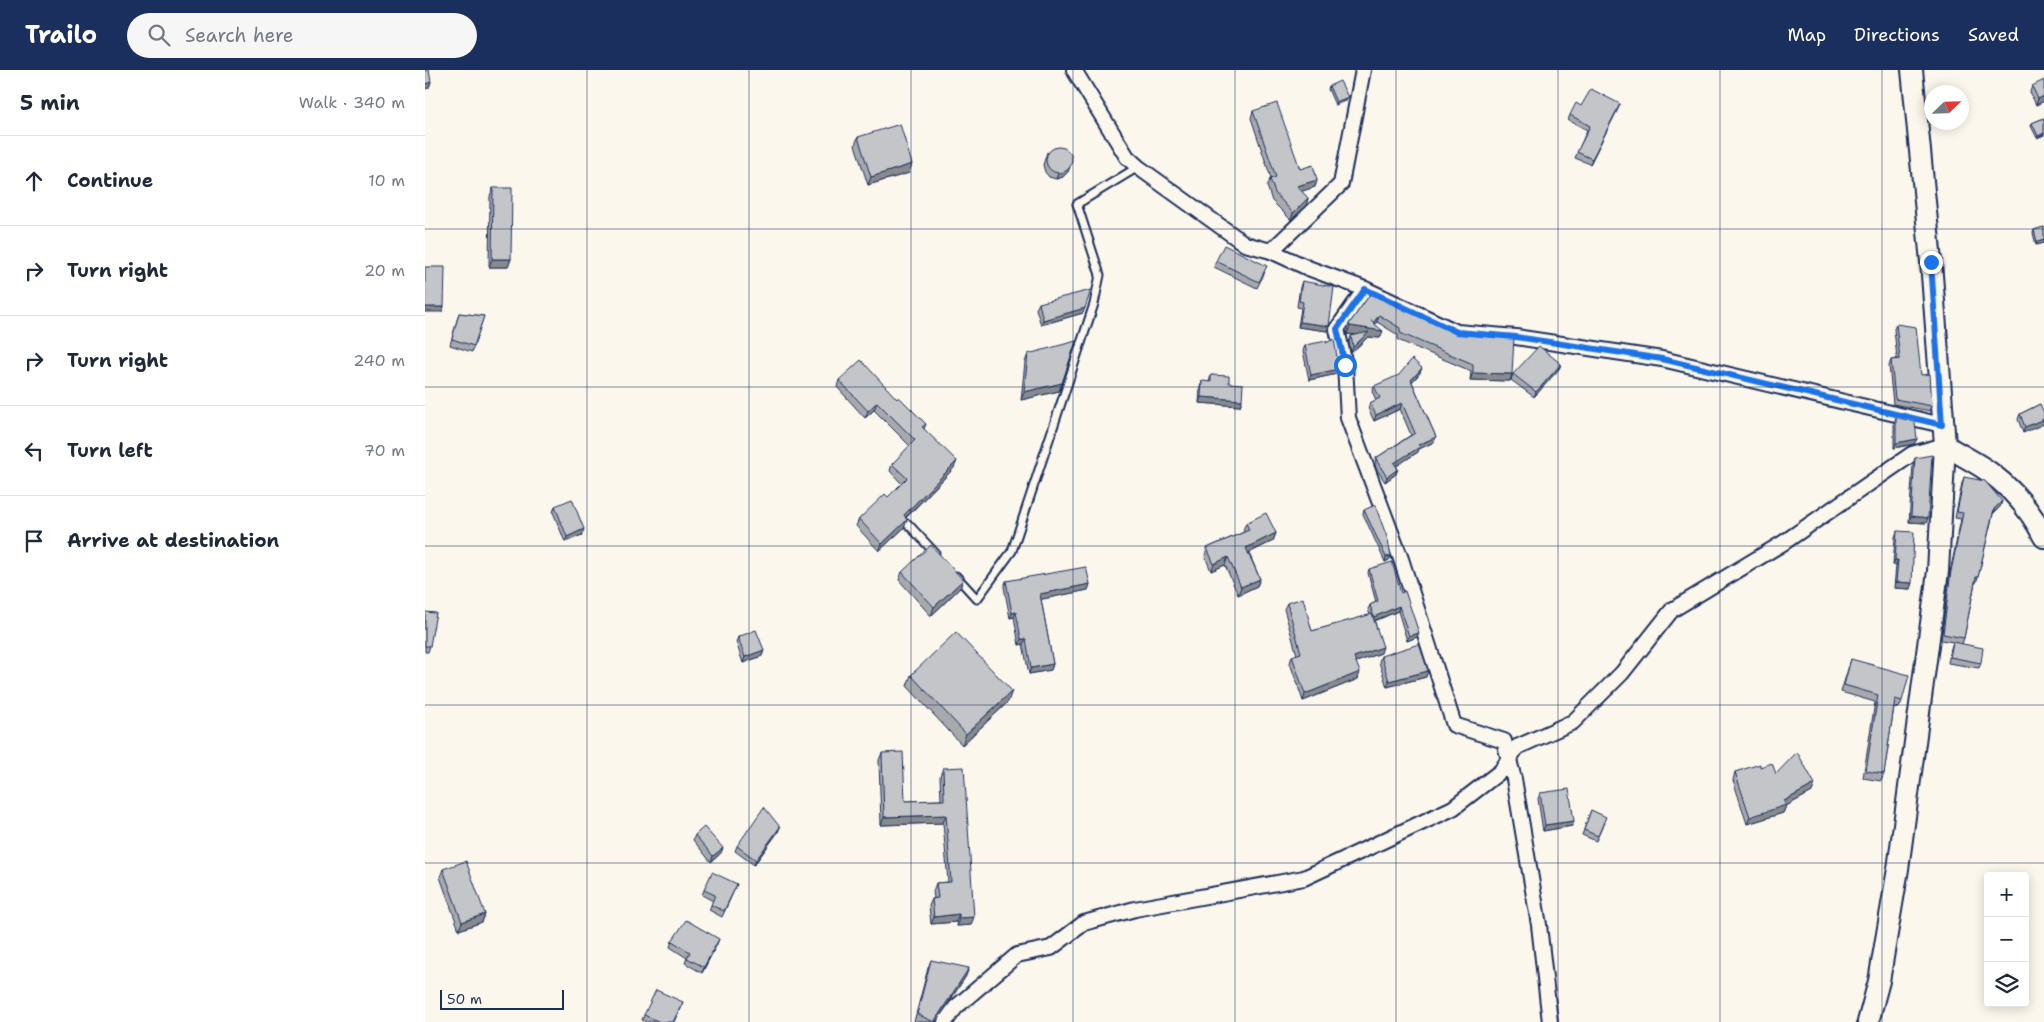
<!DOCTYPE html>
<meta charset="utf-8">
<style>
body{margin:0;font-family:"Shantell Sans",sans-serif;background:#f6f6f7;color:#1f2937}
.controls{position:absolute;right:15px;bottom:15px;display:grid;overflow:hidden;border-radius:5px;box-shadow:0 2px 12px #0003}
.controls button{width:45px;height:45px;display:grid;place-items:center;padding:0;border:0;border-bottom:1px solid #e0e1e3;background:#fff;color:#1f2937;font:25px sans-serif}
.compass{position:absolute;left:1499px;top:15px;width:45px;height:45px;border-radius:50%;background:#fff;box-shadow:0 2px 12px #0003;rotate:67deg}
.scale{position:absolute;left:15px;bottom:12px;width:124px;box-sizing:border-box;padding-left:5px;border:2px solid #1b2f5e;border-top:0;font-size:14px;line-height:18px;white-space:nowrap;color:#1b2f5e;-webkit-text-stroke:4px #fbf7ec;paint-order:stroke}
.stop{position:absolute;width:15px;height:15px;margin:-11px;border:4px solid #1a73e8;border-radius:50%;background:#fff}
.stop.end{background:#1a73e8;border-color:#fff;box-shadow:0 1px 5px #0008}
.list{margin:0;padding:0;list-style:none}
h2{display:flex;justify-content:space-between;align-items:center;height:65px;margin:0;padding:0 20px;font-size:21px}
h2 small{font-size:16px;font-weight:400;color:#747a83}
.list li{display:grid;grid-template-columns:32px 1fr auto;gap:15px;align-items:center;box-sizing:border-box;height:90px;padding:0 20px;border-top:1px solid #e0e1e3}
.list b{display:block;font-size:19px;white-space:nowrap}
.list em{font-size:16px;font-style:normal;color:#747a83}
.icon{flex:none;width:28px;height:28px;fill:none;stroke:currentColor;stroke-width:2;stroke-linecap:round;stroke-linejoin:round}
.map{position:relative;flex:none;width:1619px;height:952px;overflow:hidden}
header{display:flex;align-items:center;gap:30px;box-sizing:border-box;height:70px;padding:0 25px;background:#1b2f5e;color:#fff}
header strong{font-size:24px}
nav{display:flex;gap:28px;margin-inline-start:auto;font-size:18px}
.search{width:350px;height:45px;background:#f6f6f7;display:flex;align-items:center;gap:12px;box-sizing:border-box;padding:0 18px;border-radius:28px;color:#747a83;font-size:19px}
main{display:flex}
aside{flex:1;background:#fff}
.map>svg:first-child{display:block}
</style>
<header>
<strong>Trailo</strong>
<div class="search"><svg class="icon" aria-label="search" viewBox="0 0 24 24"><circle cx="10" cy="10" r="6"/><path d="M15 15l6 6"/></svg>Search here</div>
<nav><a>Map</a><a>Directions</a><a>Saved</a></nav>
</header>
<main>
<aside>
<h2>5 min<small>Walk · 340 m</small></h2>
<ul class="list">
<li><svg class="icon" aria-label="ahead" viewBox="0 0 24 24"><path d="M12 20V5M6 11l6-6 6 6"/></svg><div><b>Continue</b></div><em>10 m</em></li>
<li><svg class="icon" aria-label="right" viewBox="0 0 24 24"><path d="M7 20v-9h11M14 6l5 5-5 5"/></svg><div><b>Turn right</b></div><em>20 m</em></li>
<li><svg class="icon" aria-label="right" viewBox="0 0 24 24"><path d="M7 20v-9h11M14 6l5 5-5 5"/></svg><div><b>Turn right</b></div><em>240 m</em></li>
<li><svg class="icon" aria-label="left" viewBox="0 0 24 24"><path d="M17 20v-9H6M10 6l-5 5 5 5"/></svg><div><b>Turn left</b></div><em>70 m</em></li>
<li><svg class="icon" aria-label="arrive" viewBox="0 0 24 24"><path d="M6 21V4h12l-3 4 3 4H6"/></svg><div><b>Arrive at destination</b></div></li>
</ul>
</aside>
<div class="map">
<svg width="1619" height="952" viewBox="0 0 1619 952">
<rect width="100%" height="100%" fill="#fbf7ec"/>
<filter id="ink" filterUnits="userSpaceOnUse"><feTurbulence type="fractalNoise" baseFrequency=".02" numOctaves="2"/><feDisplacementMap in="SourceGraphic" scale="10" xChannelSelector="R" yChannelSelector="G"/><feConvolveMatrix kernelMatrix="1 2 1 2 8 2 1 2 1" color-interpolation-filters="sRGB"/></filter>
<g filter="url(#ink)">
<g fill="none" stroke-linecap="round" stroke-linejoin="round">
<defs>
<g id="lane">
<path d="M483 454 510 483"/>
<path d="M531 506 552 529 587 481 669 234 675 205 652 134 713 97"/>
</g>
<g id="street">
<path d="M649 0 702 87 713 97 820 174 846 181 916 114 938 0"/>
<path d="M846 181 883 198 940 219 1032 262 1091 267 1237 289 1517 355"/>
<path d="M940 219 912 259 920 295 923 348 976 489 1029 655 1079 671 1089 709 1114 855 1125 952"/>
<path d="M520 952 531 937 592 885 626 878 659 853 710 839 879 808 1028 738 1076 701 1092 677 1148 652 1197 603 1247 540 1358 473 1487 384 1520 375"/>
</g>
<g id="secondary">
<path d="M1520 375C1535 385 1553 393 1567 404 1588 420 1607 443 1619 467"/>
<path d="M1443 952 1454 911 1473 799 1513 501 1516 446 1520 375 1506 192 1487 0"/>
</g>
</defs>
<!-- lane casing -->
<use href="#lane" stroke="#1b2f5e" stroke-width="11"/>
<!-- street casing -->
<use href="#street" stroke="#1b2f5e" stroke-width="18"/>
<!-- secondary casing -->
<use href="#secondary" stroke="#1b2f5e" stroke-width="24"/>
<!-- lane -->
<use href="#lane" stroke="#fbf7ec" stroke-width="7"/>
<!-- street -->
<use href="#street" stroke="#fbf7ec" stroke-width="14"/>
<!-- secondary -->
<use href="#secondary" stroke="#fbf7ec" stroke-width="20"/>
</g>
<!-- wall -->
<g fill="#a8a9ad" stroke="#1b2f5e">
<path d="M904 16 923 27 922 30 910 35 903 19Z"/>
<path d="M1607 16 1619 31 1611 35 1605 22Z"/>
<path d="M1195 34 1165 94 1150 88 1162 60 1143 50 1145 45 1156 36Z"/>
<path d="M828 41 875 99 892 110 890 117 876 121 883 128 881 136 866 150 847 131 842 116 845 109 846 108 826 48Z"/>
<path d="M1619 48V65L1612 68 1606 56 1607 53Z"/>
<path d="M433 67 484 103 443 115 430 75Z"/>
<path d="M622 82 643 102 638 107 631 109 624 107 620 102 618 95Z"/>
<path d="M68 118 86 189 83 197H64L65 126Z"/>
<path d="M1619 157V173L1611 175 1608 163 1609 160Z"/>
<path d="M791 191 840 202 832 218 789 197Z"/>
<path d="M877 211 904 256 902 261 873 257 876 238 872 237 875 217Z"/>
<path d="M946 223 1087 304 1085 311 1045 310 1046 301 973 270V265L952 252 950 254 955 268 943 267 926 283 924 272 926 266 931 265 922 264 921 261 924 254Z"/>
<path d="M614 233 658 243 616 255 611 239Z"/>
<path d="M34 243 59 246 47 282 25 275Z"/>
<path d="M1471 254 1507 336 1505 341 1468 334 1464 296 1466 290 1472 289 1469 259Z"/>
<path d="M901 273 914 299 912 304 884 310 878 281 880 275Z"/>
<path d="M603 284 634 321 596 330 600 292Z"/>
<path d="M1136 294 1134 299 1109 327 1086 310 1088 304Z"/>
<path d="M995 303 987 312 1011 367 1009 372 994 379 993 382 971 396V404L960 412 951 398 950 394 951 388 986 365 975 339 949 351 943 338 945 333 951 330 947 321 949 316Z"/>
<path d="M786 305 804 313 817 330 815 336 774 333 775 317 777 311 784 312Z"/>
<path d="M414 310 472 329 501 354 499 359 529 398 481 448 479 458 454 481 431 456 434 449 463 427 477 414 465 401 467 394 485 376 449 340 440 348 412 317Z"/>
<path d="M1615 334 1598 363 1593 349 1595 344Z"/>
<path d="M1471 347 1492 369 1489 374 1469 378V353Z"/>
<path d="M1490 388 1503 448 1501 453 1484 452 1488 394Z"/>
<path d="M1539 407 1577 431 1575 437 1568 444 1553 507 1551 513H1550L1539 568 1537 574 1556 593 1554 598 1523 593 1526 578 1528 572 1516 570 1524 507 1536 449 1530 448 1537 413Z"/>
<path d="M130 436 157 465 140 472 128 442Z"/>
<path d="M939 440 966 486 964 490 960 492 938 444Z"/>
<path d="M821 453 851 463 848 471 824 483 835 509 832 516 813 525 800 495 786 501 780 486 782 478 819 462 818 460Z"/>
<path d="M1472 461 1485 519 1469 518 1471 495H1468L1470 467Z"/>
<path d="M944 499 976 523 992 567 982 571 973 541 950 551 956 583 931 592 933 609 878 631 865 593 867 586 872 585 859 539 862 533 887 561 945 545 943 539 945 535 951 532 943 503Z"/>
<path d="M477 502 538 510 535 518 506 546 474 510Z"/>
<path d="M581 511 665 514 663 520 616 529 628 594 626 600 604 604 598 574 594 575 589 547 585 548 579 517Z"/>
<path d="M0 542 5 576 3 582H0Z"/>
<path d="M313 567 339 580 337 586 318 593 311 572Z"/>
<path d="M956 586 1001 607 962 617 954 592Z"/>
<path d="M1426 589 1477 631 1474 638 1469 637 1459 704 1456 711 1438 708 1450 632 1416 622Z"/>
<path d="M486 605 583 632 537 675 482 616Z"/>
<path d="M457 683 480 731 516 730 515 706 518 698 546 855 532 856 531 852 506 854 504 836 507 829 509 828 508 821 511 813 523 812 518 753 456 755 454 690Z"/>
<path d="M1335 697 1387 722 1361 736 1358 743 1322 754 1308 710 1310 702Z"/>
<path d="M1115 723 1147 756 1118 761 1113 729Z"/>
<path d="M1166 740 1179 753 1171 771 1157 765Z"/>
<path d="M355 757 353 762 329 795 310 781 312 776Z"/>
<path d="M270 765 296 783 286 792 268 770Z"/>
<path d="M18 799 60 844 57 852 34 860 15 807Z"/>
<path d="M312 814 297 847 284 840 288 831 277 825 279 820Z"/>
<path d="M247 871 292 874 277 903 260 893 262 888 245 877Z"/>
<path d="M506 890 541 906 511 952H489L503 898Z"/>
<path d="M258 932 249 952H221L217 950 219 945Z"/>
</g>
<!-- shaded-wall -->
<g fill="#888a8d" stroke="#1b2f5e">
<path d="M6 12 4 18 0 19V14Z"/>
<path d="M1619 26V31L1611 35 1613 29Z"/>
<path d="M923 27 922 30 910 35 911 32Z"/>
<path d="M1195 34 1193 39 1165 94 1167 89Z"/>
<path d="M1619 63V65L1612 68 1613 66Z"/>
<path d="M487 94 484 103 443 115 446 107Z"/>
<path d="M645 97 643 102 638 107 631 109 633 103Z"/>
<path d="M892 110 890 117 869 124 872 116Z"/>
<path d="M883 128 881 136 866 150 868 143Z"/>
<path d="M1619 170V173L1611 175 1612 172Z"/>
<path d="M67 189H86L83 197H64Z"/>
<path d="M0 237H19L17 242H0Z"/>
<path d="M660 238 658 243 616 255 618 250Z"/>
<path d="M954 245 952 252 946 259 949 252Z"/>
<path d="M875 252 904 256 902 261 873 257Z"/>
<path d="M925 256 958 261 955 268 943 267 926 283 928 277 940 266 922 264Z"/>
<path d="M1136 294 1134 299 1109 327 1111 322Z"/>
<path d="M997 298 995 303 984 315 986 310Z"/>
<path d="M914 299 912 304 884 310 886 305Z"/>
<path d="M1048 303 1087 304 1085 311 1045 310Z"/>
<path d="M637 313 634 321 596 330 599 322Z"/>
<path d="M776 327 817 330 815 336 774 333Z"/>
<path d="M452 332 449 340 440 348 443 341Z"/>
<path d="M977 333 975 339 949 351 951 345Z"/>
<path d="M1619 349V354L1598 363 1600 357Z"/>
<path d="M1011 367 1009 372 994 379 993 382 967 399 969 393 993 375Z"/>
<path d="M1492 369 1489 374 1469 378 1471 373Z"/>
<path d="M532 391 529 398 476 452 479 445Z"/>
<path d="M973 399 971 404 960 412 962 407Z"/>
<path d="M1577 431 1575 437 1567 444 1569 439Z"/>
<path d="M1486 446 1503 448 1501 453 1484 452Z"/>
<path d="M482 450 479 458 454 481 457 474Z"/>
<path d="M159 459 157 465 140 472 142 467Z"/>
<path d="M851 463 848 471 819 485 821 478Z"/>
<path d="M966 486 964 490 960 492 961 487Z"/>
<path d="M803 487 800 495 786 501 789 494Z"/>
<path d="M1470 490H1473L1471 495H1468Z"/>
<path d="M835 509 832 516 813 525 816 517Z"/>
<path d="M538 510 535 518 506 546 509 537Z"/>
<path d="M1471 512 1487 513 1485 519 1469 518Z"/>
<path d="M665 514 663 520 613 530 615 524Z"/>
<path d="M974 536 973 541 948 551 949 547Z"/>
<path d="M591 542 589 547 585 548 587 543Z"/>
<path d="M994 563 992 567 982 571 984 566Z"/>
<path d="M596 569H601L598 574 594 575Z"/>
<path d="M958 577 956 583 926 594 929 587Z"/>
<path d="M339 580 337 586 318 593 320 587Z"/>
<path d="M628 594 626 600 604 604 606 598Z"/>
<path d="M1003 601 1001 607 962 617 964 611Z"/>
<path d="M935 602 933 609 878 631 880 624Z"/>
<path d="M587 621 583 632 537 675 541 664Z"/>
<path d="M1390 714 1387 722 1361 736 1358 743 1322 754 1325 747 1359 731Z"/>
<path d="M521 745 518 753 456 755 459 747Z"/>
<path d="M1149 751 1147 756 1118 761 1120 755Z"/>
<path d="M355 757 353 762 329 795 331 790Z"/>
<path d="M298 778 296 783 286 792 288 786Z"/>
<path d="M60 844 57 852 34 860 37 852Z"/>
<path d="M534 844 531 852 506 854 509 847Z"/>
<path d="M549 847 546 855 532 856 534 848Z"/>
<path d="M294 869 292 874 277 903 279 897Z"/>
<path d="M544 898 541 906 511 952H509Z"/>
</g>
<!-- building -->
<g fill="#c3c5c9" stroke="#1b2f5e">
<path d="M0 0H4L6 12 0 14Z"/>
<path d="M1619 10V26L1613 29 1607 16Z"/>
<path d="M915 11 923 27 911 32 904 16Z"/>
<path d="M1166 19 1195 34 1167 89 1152 82 1165 56 1145 45 1151 33 1156 36Z"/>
<path d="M852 33 875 99 888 95 892 110 872 116 883 128 868 143 850 123 845 109 851 107 828 41Z"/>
<path d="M1619 48V63L1613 66 1607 53Z"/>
<path d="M475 54 487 94 446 107 433 67Z"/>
<circle cx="634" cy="90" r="13"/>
<path d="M68 118H87L86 189H67Z"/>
<path d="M1619 157V170L1612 172 1609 160Z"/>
<path d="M799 175 842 196 834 212 791 191Z"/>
<path d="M0 197H20L19 237H0Z"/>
<path d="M877 211 909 217 904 256 875 252 878 232 874 231Z"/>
<path d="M666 220 660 238 618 250 614 233Z"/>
<path d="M946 223 1031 263 1089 268 1087 304 1048 303V294L975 263V258L954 245 949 252 946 251 958 261 925 256 924 254Z"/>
<path d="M34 243 59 246 49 276 27 269Z"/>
<path d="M1471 254 1491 257 1496 305 1505 304 1507 336 1470 329 1466 290 1475 289Z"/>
<path d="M944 262 928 277 926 266Z"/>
<path d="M909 269 914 299 886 305 880 275 902 271 901 273Z"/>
<path d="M651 271 637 313 599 322 603 284Z"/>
<path d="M1114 276 1136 294 1111 322 1088 304Z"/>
<path d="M987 289 997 298 986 310 1011 367 993 375 995 377 969 393 973 399 962 407 953 393 951 388 990 363 977 333 951 345 945 333 955 328 949 316 974 305Z"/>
<path d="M436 290 472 329 474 327 501 354 497 357 532 391 479 445 482 450 457 474 434 449 460 424 463 427 482 408 467 394 490 370 452 332 443 341 414 310Z"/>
<path d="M786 305 804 306V313L818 314 817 330 776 327 777 311 786 312Z"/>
<path d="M1615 334 1619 343V349L1600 357 1595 344Z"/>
<path d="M1471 347 1490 352 1492 369 1471 373Z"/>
<path d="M1507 385 1503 448 1486 446 1490 388Z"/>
<path d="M1539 407 1560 411 1577 431 1569 439 1553 507H1551L1539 568 1518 564 1526 501 1538 443 1532 442Z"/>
<path d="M147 429 159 459 142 467 130 436Z"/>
<path d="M950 435 963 470 966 486 961 487 939 440Z"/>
<path d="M841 443 851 463 821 478 835 509 816 517 803 487 789 494 782 478 824 460 821 453Z"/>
<path d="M1472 461 1489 462 1487 513 1471 512 1473 490H1470Z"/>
<path d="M506 475 538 510 509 537 477 502Z"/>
<path d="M967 492 976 523 980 521 994 563 984 566 974 536 949 547 945 535 953 531 944 499Z"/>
<path d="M661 497 665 514 615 524 628 594 606 598 601 569H596L591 542 587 543 581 511Z"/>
<path d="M878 528 887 561 947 544 958 577 929 587 935 602 880 624 867 586 876 583 862 533Z"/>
<path d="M0 542 11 543 5 576H0Z"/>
<path d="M331 560 339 580 320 587 313 567Z"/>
<path d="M531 562 587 621 541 664 486 605Z"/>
<path d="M1528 572 1558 578 1556 593 1525 587Z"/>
<path d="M994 574 1003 601 964 611 956 586Z"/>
<path d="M1426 589 1484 605 1477 631 1470 629 1459 704 1441 701 1453 625 1419 615Z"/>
<path d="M478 682 480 731 519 730 518 698 539 697 549 847 534 848V844L509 847 507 829 513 828 511 813 526 812 521 745 459 747 457 683Z"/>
<path d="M1372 682 1390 714 1359 731 1361 735 1325 747 1310 702 1335 694V697L1347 693 1351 704Z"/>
<path d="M1144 719 1149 751 1120 755 1115 723Z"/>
<path d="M339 737 355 757 331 790 312 776Z"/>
<path d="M1166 740 1181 747 1173 766 1159 760Z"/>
<path d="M279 757 298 778 288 786 270 765Z"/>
<path d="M41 791 60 844 37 852 18 799Z"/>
<path d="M287 802 312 814 299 841 286 835 290 825 279 820Z"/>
<path d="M261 850 294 869 279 897 262 888 265 882 247 871Z"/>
<path d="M506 890 544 898 509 952 492 944Z"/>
<path d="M231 920 258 932 248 952H235L219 945Z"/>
</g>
</g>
<g fill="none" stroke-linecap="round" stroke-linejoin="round" filter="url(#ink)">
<!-- route -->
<path stroke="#1a73e8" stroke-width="6" d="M920 295 912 259 940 219 1032 262 1091 267 1237 289 1517 355 1506 192"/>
</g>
<!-- grid -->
<path fill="none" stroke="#1b2f5e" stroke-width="1" stroke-opacity="0.55" d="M162 0V952M324 0V952M486 0V952M648 0V952M810 0V952M971 0V952M1133 0V952M1295 0V952M1457 0V952M0 159H1619M0 317H1619M0 476H1619M0 635H1619M0 793H1619"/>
</svg>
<div class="controls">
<button>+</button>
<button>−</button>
<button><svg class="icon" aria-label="layers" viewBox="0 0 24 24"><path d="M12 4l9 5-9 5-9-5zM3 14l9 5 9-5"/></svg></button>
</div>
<svg class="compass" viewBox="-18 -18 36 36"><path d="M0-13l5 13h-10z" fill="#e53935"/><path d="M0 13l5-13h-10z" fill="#747a83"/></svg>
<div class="scale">50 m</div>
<div class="stop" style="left:920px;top:295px"></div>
<div class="stop end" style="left:1506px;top:192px"></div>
</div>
</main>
